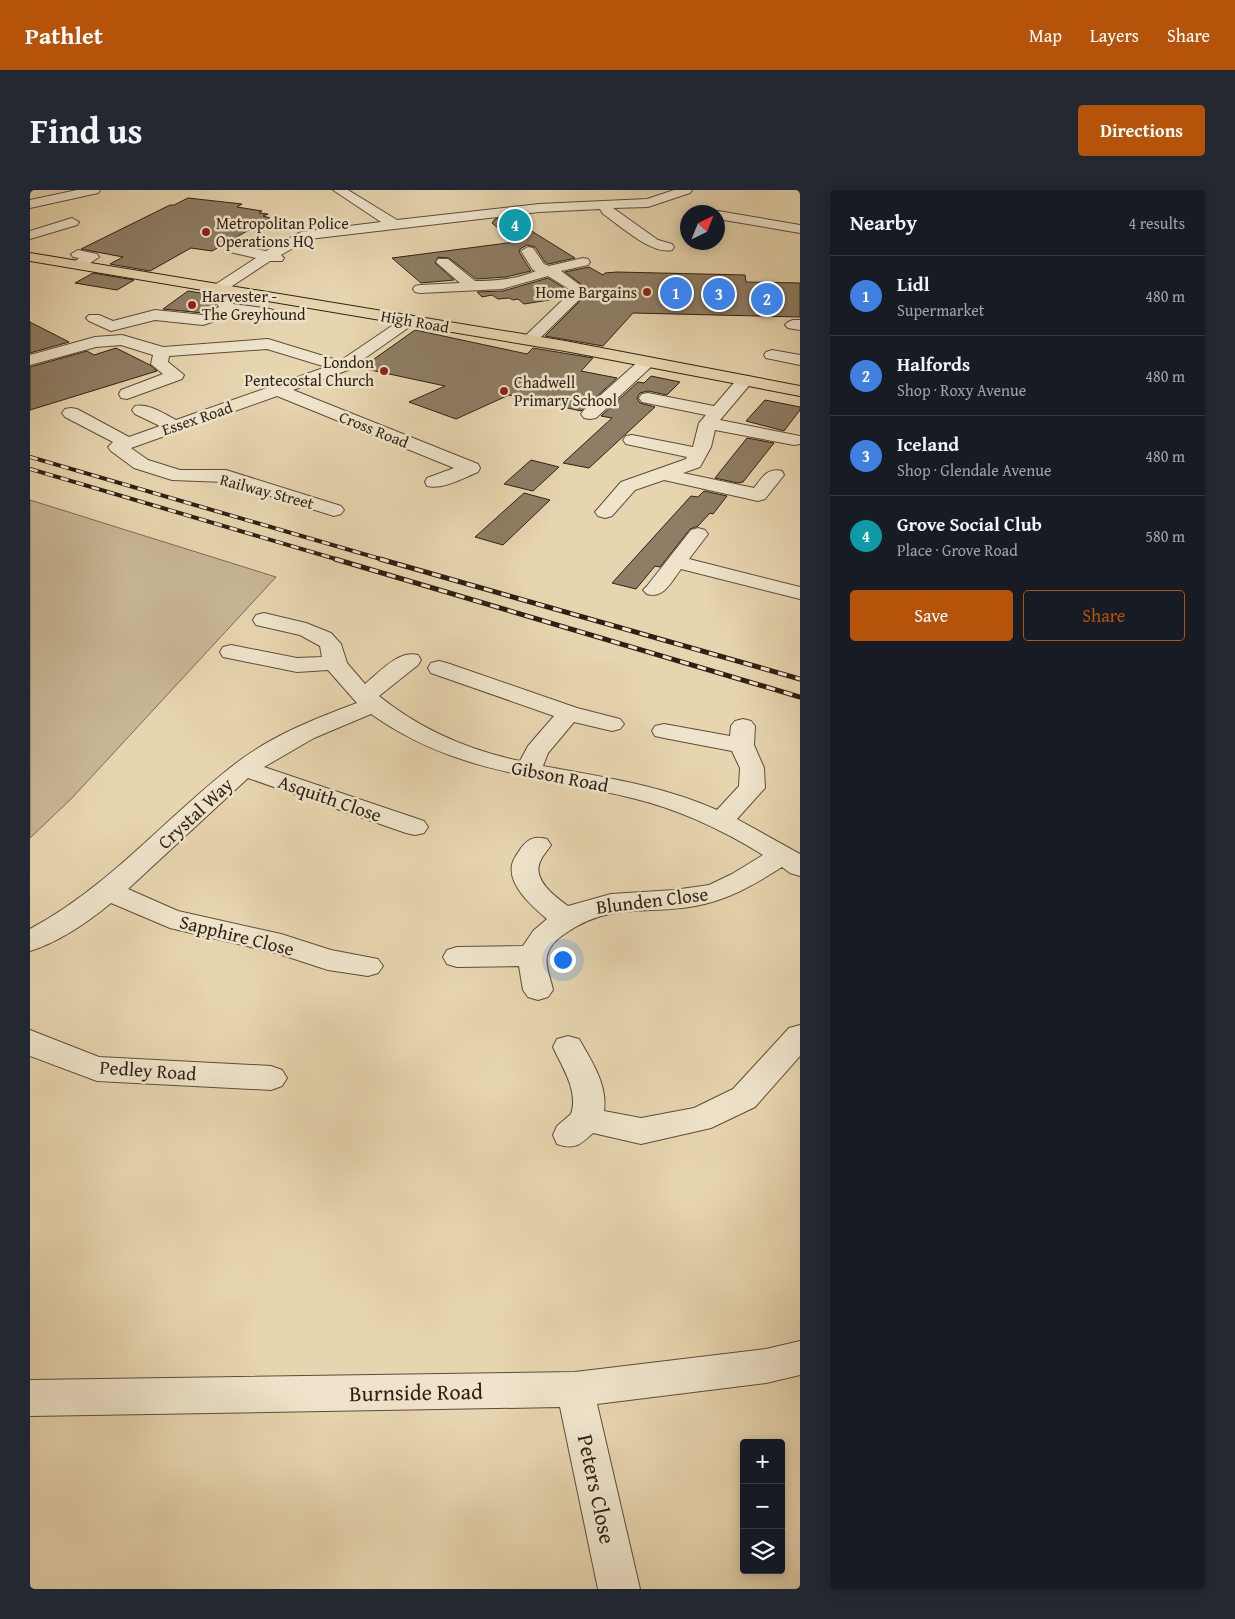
<!DOCTYPE html>
<meta charset="utf-8">
<style>
body{margin:0;font-family:"Gentium Book Plus",serif;background:#242831;color:#f1f3f6}
.controls{position:absolute;right:15px;bottom:15px;display:grid;overflow:hidden;border-radius:5px;box-shadow:0 2px 12px #0003}
.controls button{width:45px;height:45px;display:grid;place-items:center;padding:0;border:0;border-bottom:1px solid #363941;background:#171b24;color:#f1f3f6;font:25px sans-serif}
.compass{position:absolute;left:650px;top:15px;width:45px;height:45px;border-radius:50%;background:#171b24;box-shadow:0 2px 12px #0003;rotate:43deg}
.you{position:absolute;left:532px;top:769px;width:18px;height:18px;margin:-12px;border:4px solid #fff;border-radius:50%;background:#1a73e8;box-shadow:0 0 0 8px #1a73e833}
.badge{display:grid;place-items:center;width:32px;height:32px;border-radius:50%;background:#b45309;color:#fff;font-size:16px;font-weight:700}
.pin{position:absolute;translate:-50% -50%;border:2px solid #fff;box-shadow:0 1px 5px #0006}
.list{margin:0;padding:0;list-style:none}
h2{display:flex;justify-content:space-between;align-items:center;height:65px;margin:0;padding:0 20px;font-size:21px}
h2 small{font-size:16px;font-weight:400;color:#9ea1a6}
.list li{display:grid;grid-template-columns:32px 1fr auto;gap:15px;align-items:center;box-sizing:border-box;height:80px;padding:0 20px;border-top:1px solid #363941}
.list b{display:block;font-size:19px;white-space:nowrap}
.list p{margin:0;font-size:16px;white-space:nowrap;color:#9ea1a6}
.list em{font-size:16px;font-style:normal;color:#9ea1a6}
.actions{display:flex;gap:10px;padding:15px 20px}
.actions a{flex:1;padding:11px 0;border:1px solid #b45309;border-radius:5px;text-align:center;font-size:18px;color:#b45309}
.actions .main{background:#b45309;color:#fff}
.icon{flex:none;width:28px;height:28px;fill:none;stroke:currentColor;stroke-width:2;stroke-linecap:round;stroke-linejoin:round}
.map{position:relative;flex:none;width:770px;height:1399px;overflow:hidden;border-radius:5px}
header{display:flex;align-items:center;gap:30px;box-sizing:border-box;height:70px;padding:0 25px;background:#b45309;color:#fff}
header strong{font-size:24px}
nav{display:flex;gap:28px;margin-inline-start:auto;font-size:18px}
.intro{display:flex;align-items:center;justify-content:space-between;box-sizing:border-box;height:120px;padding:0 30px}
h1{margin:0;font-size:35px}
.button{padding:12px 22px;border-radius:5px;background:#b45309;color:#fff;font-size:18px;font-weight:700}
main{display:flex;gap:30px;padding:0 30px}
aside{flex:1;background:#171b24;border-radius:5px;box-shadow:0 2px 12px #0003}
.map>svg:first-child{display:block}
</style>
<header>
<strong>Pathlet</strong>
<nav><a>Map</a><a>Layers</a><a>Share</a></nav>
</header>
<div class="intro"><h1>Find us</h1><a class="button">Directions</a></div>
<main>
<div class="map">
<svg width="770" height="1399" viewBox="0 0 770 1399">
<rect width="100%" height="100%" fill="#e7d5af"/>
<filter id="stains"><feTurbulence type="fractalNoise" baseFrequency=".004" numOctaves="4"/><feColorMatrix values="0 0 0 0 .2 0 0 0 0 .09 0 0 0 0 .02 0 0 0 .5 -.17"/></filter>
<radialGradient id="worn" r=".72"><stop offset=".6" stop-color="#630" stop-opacity="0"/><stop offset="1" stop-color="#630" stop-opacity=".3"/></radialGradient>
<!-- green -->
<path fill="#c8b695" stroke="#7c6a54" d="M0 310 246 387 42 608 0 648Z"/>
<!-- building -->
<g fill="#8f7e65" stroke="#301f14">
<path d="M158 8 212 14 207 17 232 21 229 23 238 24 233 26 240 28 182 61 161 58 120 81 80 74 93 67 51 59 140 15H144Z"/>
<path d="M479 27 545 68 519 74 515 72 505 57 497 55 490 59 489 62 501 81 476 87 446 89 419 68 408 67 405 73 424 90 391 93 362 68 485 52 462 33 465 29Z"/>
<path d="M559 77 573 85 575 83 587 82 715 85 716 92 770 93V127L603 123 573 156 515 146 560 101 535 82Z"/>
<path d="M63 83 104 90 87 100 45 93Z"/>
<path d="M518 88 539 101 532 108 494 114 488 109 483 110 479 108 468 109 462 105 452 107 447 102 473 101Z"/>
<path d="M158 101 189 106 184 111 186 115 173 123 133 119Z"/>
<path d="M0 132 39 152 0 163Z"/>
<path d="M385 140 497 164 503 158 563 168 551 181 587 188 551 221 479 205 426 229 379 212 415 196 336 179 342 174H337Z"/>
<path d="M86 158 120 175 127 181 0 220V177L57 161 64 165Z"/>
<path d="M621 186 650 192 637 205 618 201 610 203 607 208 610 213 625 217 559 278 533 273 582 228 571 226 608 192 614 193Z"/>
<path d="M735 210 770 217V220L754 241 716 231Z"/>
<path d="M717 248 744 253 713 292 708 293 685 288Z"/>
<path d="M501 270 529 277 503 301 474 294Z"/>
<path d="M674 301 697 306 683 324 680 323 668 336 660 339 630 377 625 376 606 399 582 393 661 306 668 307Z"/>
<path d="M494 303 520 310 473 355 445 347Z"/>
</g>
<g fill="none" stroke-linecap="round" stroke-linejoin="round">
<defs>
<g id="minor">
<path d="M47 0H70L68 3 0 18V10Z"/>
<path d="M303 0H318L367 30 509 14 617 9 644 0H662L660 3 618 17 583 18 628 50 642 54 644 57 642 60C621 65 590 35 573 24L570 19 509 22 279 49 251 65 254 68 252 71H240L193 102H183L181 99 183 96 226 68 200 62 198 59 200 56 205 55 236 61 271 42 351 32Z"/>
<path d="M688 21 770 35V43L688 29V22H683Z"/>
<path d="M42 28 49 32 47 35 0 49V41Z"/>
<path d="M498 57 503 58 514 74 519 76 553 68 558 69 560 72 558 75 531 81 558 101 505 153H493L491 150 542 101 518 86 472 99 390 103 385 102 383 99 385 96 390 95 430 93 406 72 408 69H418L445 91C466 91 487 89 506 81L503 80 491 61Z"/>
<path d="M48 60 67 64 69 67 53 78H43L41 75 49 68 43 67 41 64Z"/>
<path d="M202 101 207 102 209 105 203 114 240 119 245 121 248 124 245 127 240 129 200 123 185 131 173 135 125 130 81 141 59 131 56 128 59 125H69L83 131 125 120 173 125 189 117 186 112C190 106 195 102 202 101Z"/>
<path d="M380 125 385 127 388 130 385 133 318 180 263 200 448 274 450 278 448 282C433 288 413 300 397 296L395 292 397 288 424 278 247 206 101 258 118 270 150 280H196L311 316 314 320 311 324 304 326 195 292 142 290 104 278 81 261 78 257 83 252 35 227 32 223 35 219 41 218 47 219 99 247 130 236 105 224 102 220 105 216C119 213 134 224 146 230L296 177 237 159 139 166 138 172 154 185 152 189 97 209 91 208 89 204 91 200 133 184 121 174 123 165 91 155 66 157 0 175V165L65 147 92 145 133 157 238 149 310 171 375 127Z"/>
<path d="M763 130H770V140L758 138 755 135 758 132Z"/>
<path d="M742 160 770 165V175L736 168 734 165 736 162Z"/>
<path d="M617 167 623 169 625 172 623 175 566 228 560 229 554 228 551 224 554 220 611 169Z"/>
<path d="M715 186 721 187 723 191 690 230 770 246V254L764 255 685 240 681 257 670 277 653 283 724 298C732 288 737 277 752 281L754 285 735 309 728 311 634 290 605 300 582 326 575 328 568 326 565 322 591 292 656 269 657 267 596 254 593 250 596 246 602 245 663 257 669 233 676 225 612 212 609 208 612 204 618 203 684 216 709 187Z"/>
<path d="M668 338 675 340 678 344 659 369 770 397V409L651 379C641 392 634 409 617 404L613 400 617 396 661 340Z"/>
<path d="M234 423 276 433 301 443 311 454 317 473 335 494C350 482 368 460 388 465L391 470 388 475 349 506C390 539 438 560 490 571L498 556 524 526 401 483 398 478 401 473 409 471 417 473 547 518 590 529 594 534 590 539 582 541 544 532 518 563 513 576C572 587 631 595 687 620L709 596 710 578 702 561 634 548 625 546 622 541 625 536 634 534 700 546 701 536 705 531 713 529 721 531 725 536 724 555 734 578 735 598 707 629 770 664V686L760 683 752 677C724 695 698 710 665 716 617 725 580 712 536 743 528 748 519 756 517 766 515 777 521 789 523 800L518 807 508 810 498 807 493 800 489 776 427 777 417 774 413 767 417 760 427 757 493 756 503 741 517 729C503 717 478 696 482 675 483 669 488 663 491 658 499 648 505 646 517 649L521 655C518 660 512 666 510 672 502 690 526 707 538 716L581 704 644 700 679 695 702 684 733 665C693 640 648 619 602 608 507 585 424 583 341 524L284 548 234 577 394 631 398 637 394 643 385 645 376 643 218 588 98 699 148 721 251 744 301 760 348 769 353 776 348 783 338 786 298 780 246 763 140 738 81 713C58 732 29 752 0 761V739C79 697 135 628 205 574 241 546 284 529 327 513L298 480 267 482 193 467 190 462 193 457 201 455 267 468 292 467 290 456 270 445 226 435 223 430 226 425Z"/>
<path d="M770 835V866L725 917 681 938 611 954 563 943C550 955 545 960 527 954L523 945 527 936 541 924C549 901 532 877 523 857L527 849 538 846 549 849C561 870 578 895 574 921L611 928 664 918 703 899 759 838Z"/>
<path d="M0 840 69 867 241 876 252 880 257 888 252 896 241 900 67 891 0 866Z"/>
<path d="M770 1151V1185L736 1193 567 1214 610 1399H568L530 1217 0 1226V1190L545 1182 736 1159Z"/>
</g>
<path id="major" d="M0 63 535 151 770 196V206L535 161 0 71Z"/>
</defs>
<!-- minor casing -->
<use href="#minor" stroke="#5e4c3b" stroke-width="2"/>
<!-- major casing -->
<use href="#major" stroke="#301f14" stroke-width="2"/>
<!-- minor -->
<use href="#minor" fill="#efe4cb" fill-rule="evenodd"/>
<!-- major -->
<use href="#major" fill="#e7d5af" fill-rule="evenodd"/>
<defs>
<g id="rail-far1">
<path d="M0 267 354 370"/>
<path d="M0 279 309 370"/>
</g>
<g id="rail">
<path d="M305 369 770 507"/>
<path d="M350 369 770 489"/>
</g>
</defs>
<!-- rail-far1 casing -->
<use href="#rail-far1" stroke="#301f14" stroke-width="4"/>
<!-- rail casing -->
<use href="#rail" stroke="#301f14" stroke-width="5"/>
<!-- rail-far1 -->
<use href="#rail-far1" stroke="#efe4cb" stroke-width="2.5" stroke-dasharray="8" stroke-linecap="butt"/>
<!-- rail -->
<use href="#rail" stroke="#efe4cb" stroke-width="3" stroke-dasharray="9" stroke-linecap="butt"/>
</g>
<!-- markers -->
<g fill="#8f2418" stroke="#efe4cb" stroke-width="2">
<circle cx="176" cy="42" r="5"/>
<circle cx="617" cy="102" r="5"/>
<circle cx="162" cy="115" r="5"/>
<circle cx="354" cy="181" r="5"/>
<circle cx="474" cy="201" r="5"/>
</g>
<g text-anchor="middle" stroke-width="5" stroke-linejoin="round" paint-order="stroke">
<!-- far-poi labels -->
<g font-size="16" fill="#301f14" stroke="#efe4cb" text-anchor="start">
<text x="186" y="39">Metropolitan Police<tspan x="186" dy="18">Operations HQ</tspan></text>
<text x="607" y="108" text-anchor="end">Home Bargains</text>
<text x="172" y="112">Harvester -<tspan x="172" dy="18">The Greyhound</tspan></text>
<text x="344" y="178" text-anchor="end">London<tspan x="344" dy="18">Pentecostal Church</tspan></text>
<text x="484" y="198">Chadwell<tspan x="484" dy="18">Primary School</tspan></text>
</g>
<!-- far-street labels -->
<g font-size="16" fill="#301f14" stroke="#efe4cb">
<text transform="translate(385 131) rotate(10)" y="6">High Road</text>
<text transform="translate(167 228) rotate(-19)" y="6">Essex Road</text>
<text transform="translate(344 239) rotate(22)" y="6">Cross Road</text>
<text transform="translate(237 301) rotate(15)" y="6">Railway Street</text>
</g>
<!-- street labels -->
<g font-size="19" fill="#301f14" stroke="#efe4cb">
<text transform="translate(530 586) rotate(11)" y="7">Gibson Road</text>
<text transform="translate(300 608) rotate(19)" y="7">Asquith Close</text>
<text transform="translate(165 623) rotate(-43)" y="7">Crystal Way</text>
<text transform="translate(622 710) rotate(-7)" y="7">Blunden Close</text>
<text transform="translate(207 745) rotate(14)" y="7">Sapphire Close</text>
<text transform="translate(118 880) rotate(4)" y="7">Pedley Road</text>
</g>
<!-- near-street labels -->
<g font-size="22" fill="#301f14" stroke="#efe4cb">
<text transform="translate(386 1202) rotate(-1)" y="8">Burnside Road</text>
<text transform="translate(567 1299) rotate(78)" y="8">Peters Close</text>
</g>
</g>
<rect width="100%" height="100%" filter="url(#stains)"/>
<rect width="100%" height="100%" fill="url(#worn)"/>
</svg>
<div class="controls">
<button>+</button>
<button>−</button>
<button><svg class="icon" aria-label="layers" viewBox="0 0 24 24"><path d="M12 4l9 5-9 5-9-5zM3 14l9 5 9-5"/></svg></button>
</div>
<svg class="compass" viewBox="-18 -18 36 36"><path d="M0-13l5 13h-10z" fill="#e53935"/><path d="M0 13l5-13h-10z" fill="#9ea1a6"/></svg>
<div class="you"></div>
<div class="pin badge" style="left:646px;top:103px;background:#3f7fe0">1</div>
<div class="pin badge" style="left:737px;top:109px;background:#3f7fe0">2</div>
<div class="pin badge" style="left:689px;top:104px;background:#3f7fe0">3</div>
<div class="pin badge" style="left:485px;top:35px;background:#0f9aa8">4</div>
</div>
<aside>
<h2>Nearby<small>4 results</small></h2>
<ul class="list">
<li><span class="badge" style="background:#3f7fe0">1</span><div><b>Lidl</b><p>Supermarket</p></div><em>480 m</em></li>
<li><span class="badge" style="background:#3f7fe0">2</span><div><b>Halfords</b><p>Shop · Roxy Avenue</p></div><em>480 m</em></li>
<li><span class="badge" style="background:#3f7fe0">3</span><div><b>Iceland</b><p>Shop · Glendale Avenue</p></div><em>480 m</em></li>
<li><span class="badge" style="background:#0f9aa8">4</span><div><b>Grove Social Club</b><p>Place · Grove Road</p></div><em>580 m</em></li>
</ul>
<div class="actions"><a class="main">Save</a><a>Share</a></div>
</aside>
</main>
